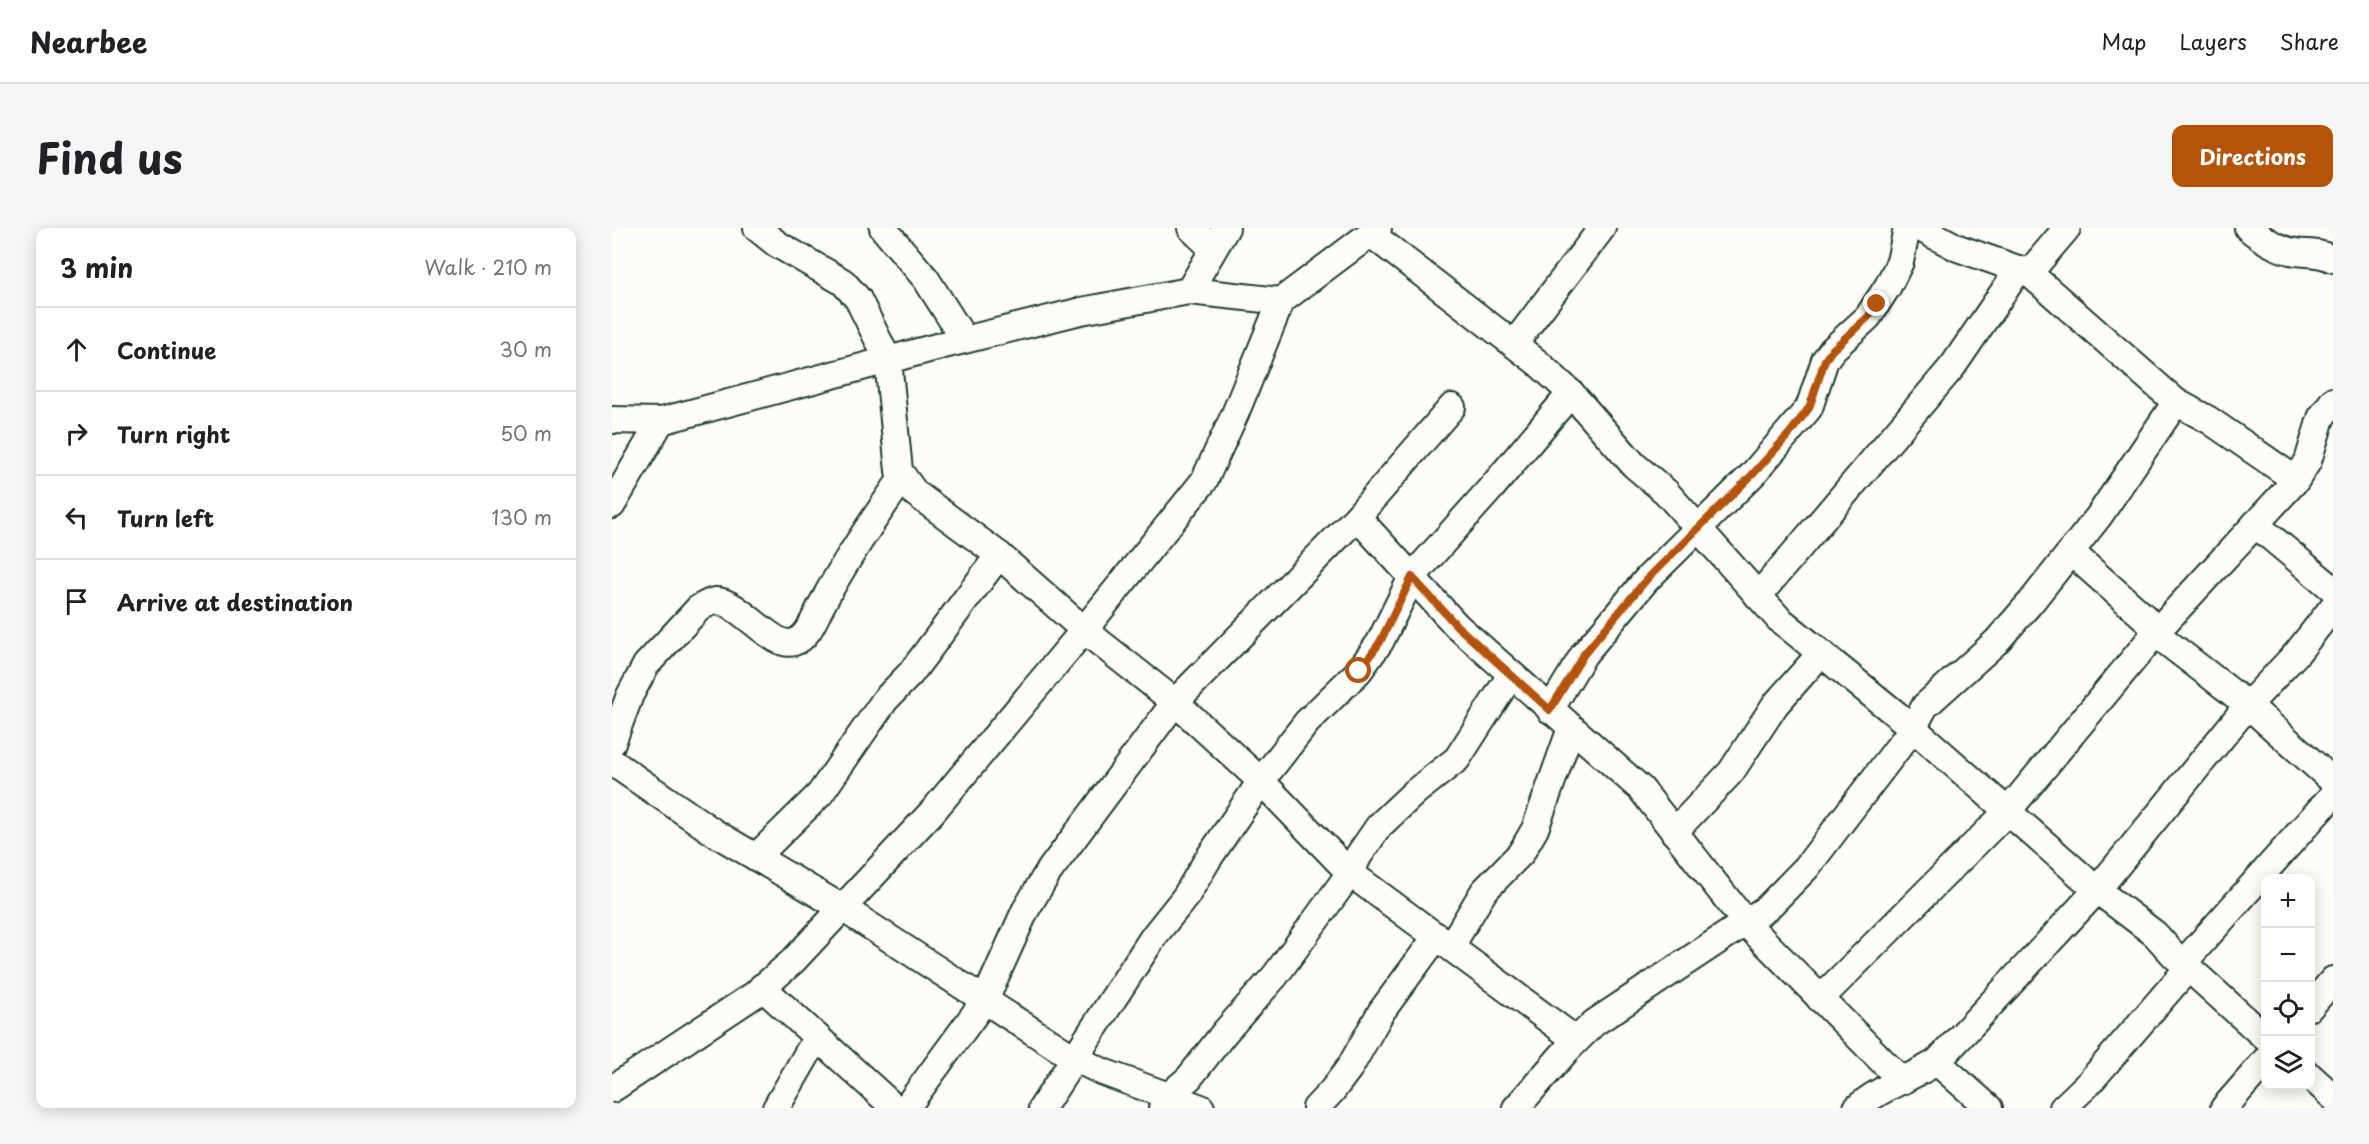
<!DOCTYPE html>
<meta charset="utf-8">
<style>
body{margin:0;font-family:"Playpen Sans",sans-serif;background:#f6f6f6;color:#202124}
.controls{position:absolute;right:18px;bottom:18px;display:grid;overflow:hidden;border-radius:12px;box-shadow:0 3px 15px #0003}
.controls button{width:54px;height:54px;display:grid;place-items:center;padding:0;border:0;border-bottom:2px solid #e0e0e0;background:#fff;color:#202124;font:30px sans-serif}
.stop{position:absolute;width:18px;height:18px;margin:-14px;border:4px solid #b45309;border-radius:50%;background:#fff}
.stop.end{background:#b45309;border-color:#fff;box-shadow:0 2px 6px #0008}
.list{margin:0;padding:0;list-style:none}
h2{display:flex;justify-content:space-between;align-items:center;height:78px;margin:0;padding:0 24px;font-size:26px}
h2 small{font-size:20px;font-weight:400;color:#757577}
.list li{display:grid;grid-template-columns:39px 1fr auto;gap:18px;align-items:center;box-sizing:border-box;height:84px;padding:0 24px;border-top:2px solid #e0e0e0}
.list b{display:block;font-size:22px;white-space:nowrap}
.list em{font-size:20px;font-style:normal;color:#757577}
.icon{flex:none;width:33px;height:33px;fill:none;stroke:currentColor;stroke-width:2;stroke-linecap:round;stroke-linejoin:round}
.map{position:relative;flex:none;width:1721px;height:880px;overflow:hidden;border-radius:12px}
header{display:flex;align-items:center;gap:36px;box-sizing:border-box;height:84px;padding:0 30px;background:#fff;border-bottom:2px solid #e0e0e0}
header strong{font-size:28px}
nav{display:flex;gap:33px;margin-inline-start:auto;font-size:21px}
.intro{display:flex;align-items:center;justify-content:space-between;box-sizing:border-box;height:144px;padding:0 36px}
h1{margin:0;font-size:42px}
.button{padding:15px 27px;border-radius:12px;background:#b45309;color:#fff;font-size:21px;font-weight:700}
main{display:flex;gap:36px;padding:0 36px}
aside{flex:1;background:#fff;border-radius:12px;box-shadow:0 3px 15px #0003}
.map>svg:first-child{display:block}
</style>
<header>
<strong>Nearbee</strong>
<nav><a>Map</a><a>Layers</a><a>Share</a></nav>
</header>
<div class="intro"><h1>Find us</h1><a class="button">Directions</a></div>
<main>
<aside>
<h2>3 min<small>Walk · 210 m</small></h2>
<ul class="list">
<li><svg class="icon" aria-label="ahead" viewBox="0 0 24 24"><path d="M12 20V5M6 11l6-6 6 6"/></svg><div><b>Continue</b></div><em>30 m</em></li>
<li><svg class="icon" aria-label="right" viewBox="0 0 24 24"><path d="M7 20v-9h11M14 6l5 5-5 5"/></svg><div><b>Turn right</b></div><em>50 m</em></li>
<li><svg class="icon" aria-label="left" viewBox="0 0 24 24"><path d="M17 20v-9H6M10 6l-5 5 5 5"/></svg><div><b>Turn left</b></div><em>130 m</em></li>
<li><svg class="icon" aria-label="arrive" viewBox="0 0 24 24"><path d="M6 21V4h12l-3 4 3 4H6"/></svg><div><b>Arrive at destination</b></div></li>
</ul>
</aside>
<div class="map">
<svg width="1721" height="880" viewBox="0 0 1721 880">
<rect width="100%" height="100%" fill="#fdfcf7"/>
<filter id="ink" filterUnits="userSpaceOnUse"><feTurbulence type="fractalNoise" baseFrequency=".0167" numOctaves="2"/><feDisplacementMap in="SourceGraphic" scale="12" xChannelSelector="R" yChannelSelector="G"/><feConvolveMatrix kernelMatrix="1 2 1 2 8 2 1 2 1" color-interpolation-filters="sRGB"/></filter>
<g filter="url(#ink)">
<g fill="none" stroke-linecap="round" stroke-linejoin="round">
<defs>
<g id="street">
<path d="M145 0 165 16 231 54 246 71 276 132 287 243 303 265 387 327 472 402 563 474 649 553 738 645 964 812"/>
<path d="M271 0 314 51 352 111"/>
<path d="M579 0 601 21"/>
<path d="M1308 0 1346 20 1417 45 1564 174 1597 192 1684 252"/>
<path d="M1636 0C1650 11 1666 22 1684 24 1697 26 1708 24 1721 31"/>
<path d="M759 6 926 135 959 165 1022 237 1054 264 1167 391 1301 500 1485 662 1543 706 1561 726 1654 810"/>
<path d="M1417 45 1455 0"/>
<path d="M577 63 614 0"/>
<path d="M902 116 990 0"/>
<path d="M0 192 49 193 328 118 469 83 577 63 669 73 766 0"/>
<path d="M0 277 49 193"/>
<path d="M745 289 845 398 1029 561 1133 694 1290 853"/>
<path d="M1643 296 1721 361"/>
<path d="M1459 324 1532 389 1552 412 1636 477 1721 553"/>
<path d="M1146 368 1341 138 1407 41"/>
<path d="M938 482 972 426 1035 351 1141 246 1197 180 1213 132 1220 122 1256 89 1276 58 1288 34 1295 0"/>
<path d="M0 515 18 467 34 437 86 381C91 378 96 374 103 373 126 371 161 422 182 414 196 410 203 389 209 378 233 332 262 291 291 249"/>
<path d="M0 534 103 605 232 681 462 830 491 844 589 880"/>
<path d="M1062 604 1119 544 1163 477 1209 425"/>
<path d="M144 629 208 566 273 472 299 445 387 327"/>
<path d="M839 718 872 663 909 625 923 601 959 500"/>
<path d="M1572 734 1721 567"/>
<path d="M150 759 283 880"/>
<path d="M1208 771 1395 584 1545 403 1684 252 1696 233 1709 190 1721 173"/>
<path d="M1698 779 1721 752"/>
<path d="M1325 834 1377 880"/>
<path d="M1698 848 1721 869"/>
<path d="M0 861 142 767 181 733 321 583 472 402 592 253 623 186 669 73"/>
<path d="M164 880 205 809"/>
<path d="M294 880 373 772 413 683 435 646 563 474 745 289 840 179"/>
<path d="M430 880 542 708 574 668 596 631 649 553 695 494 747 443 768 414 800 349 881 258 959 165"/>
<path d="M550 880 555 869 577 850 613 804 663 748 738 645 747 627 767 598 803 564 845 531 899 447"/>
<path d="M704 880 720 863 738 839 769 784 825 708"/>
<path d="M904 880 954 823 982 795 1155 680 1195 639 1301 500 1313 478 1384 414 1419 374 1487 288 1564 174"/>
<path d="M1245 880C1267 860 1299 850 1325 834L1485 662 1636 477 1685 425 1721 379"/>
<path d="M1451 880 1476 856 1577 739"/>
<path d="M1612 880 1654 832"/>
</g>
</defs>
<!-- street casing -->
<use href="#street" stroke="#1f3d34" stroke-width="30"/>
<!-- street -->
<use href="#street" stroke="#fdfcf7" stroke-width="26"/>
</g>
</g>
<g fill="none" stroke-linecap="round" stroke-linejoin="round" filter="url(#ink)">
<!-- route -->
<path stroke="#b45309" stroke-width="8" d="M747 443 768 414 800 349 845 398 938 482 972 426 1035 351 1141 246 1178 205 1197 180 1213 132 1220 122 1256 89 1265 76"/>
</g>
</svg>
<div class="controls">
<button>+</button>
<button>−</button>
<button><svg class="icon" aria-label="locate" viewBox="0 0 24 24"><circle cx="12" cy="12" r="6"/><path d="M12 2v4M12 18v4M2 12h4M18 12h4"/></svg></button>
<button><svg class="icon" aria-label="layers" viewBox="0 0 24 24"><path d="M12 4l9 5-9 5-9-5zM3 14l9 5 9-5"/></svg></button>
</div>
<div class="stop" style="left:747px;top:443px"></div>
<div class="stop end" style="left:1265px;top:76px"></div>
</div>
</main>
